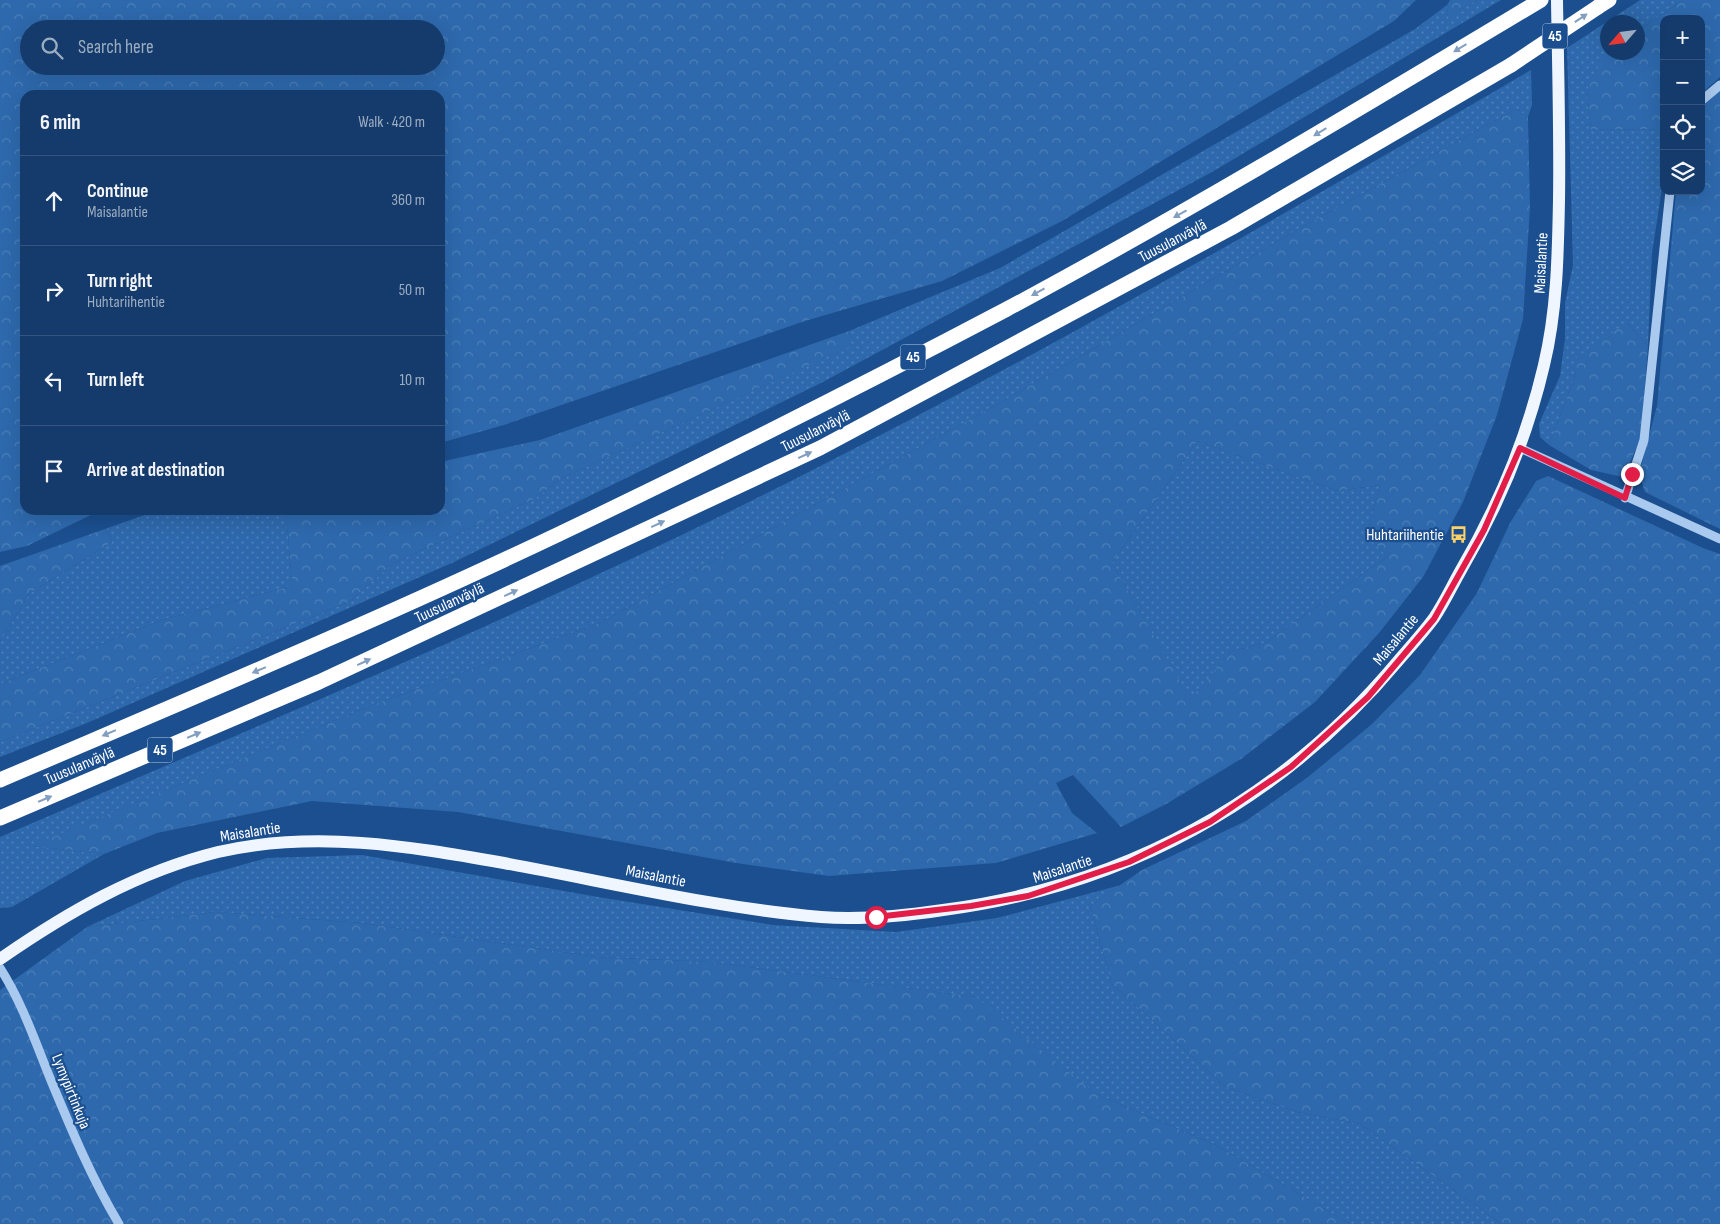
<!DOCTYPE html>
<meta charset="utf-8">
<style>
body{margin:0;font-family:"Sofia Sans Condensed",sans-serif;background:#214673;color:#f1f3f6}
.controls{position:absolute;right:15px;top:15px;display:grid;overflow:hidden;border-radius:10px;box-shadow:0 5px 20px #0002}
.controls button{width:45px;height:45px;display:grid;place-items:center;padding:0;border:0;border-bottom:1px solid #33557e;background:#143b6b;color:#f1f3f6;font:25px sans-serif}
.compass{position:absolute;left:1600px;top:15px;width:45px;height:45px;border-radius:50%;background:#143b6b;box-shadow:0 5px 20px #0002;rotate:242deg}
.stop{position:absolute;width:15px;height:15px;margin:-11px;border:4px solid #e11d48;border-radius:50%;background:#fff}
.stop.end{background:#e11d48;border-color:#fff;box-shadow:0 1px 5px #0008}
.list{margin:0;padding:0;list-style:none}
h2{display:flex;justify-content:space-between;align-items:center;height:65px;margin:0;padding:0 20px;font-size:21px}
h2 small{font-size:16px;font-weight:400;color:#9dadc1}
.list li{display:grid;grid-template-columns:32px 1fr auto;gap:15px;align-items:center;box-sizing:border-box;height:90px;padding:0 20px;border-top:1px solid #33557e}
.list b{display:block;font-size:19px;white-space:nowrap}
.list p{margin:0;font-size:16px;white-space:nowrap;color:#9dadc1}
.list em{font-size:16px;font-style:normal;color:#9dadc1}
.icon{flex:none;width:28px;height:28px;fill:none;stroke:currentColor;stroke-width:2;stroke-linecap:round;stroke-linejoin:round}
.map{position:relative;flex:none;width:1720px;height:1224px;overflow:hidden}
.search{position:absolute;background:#143b6b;box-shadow:0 5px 20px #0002;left:20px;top:20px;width:425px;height:55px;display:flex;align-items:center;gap:12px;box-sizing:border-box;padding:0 18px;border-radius:28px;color:#9dadc1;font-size:19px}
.panel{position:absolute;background:#143b6b;box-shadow:0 5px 20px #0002;left:20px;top:90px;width:425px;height:425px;border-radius:15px}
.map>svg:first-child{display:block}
</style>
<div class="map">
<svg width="1720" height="1224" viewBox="0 0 1720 1224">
<defs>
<pattern id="grass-dots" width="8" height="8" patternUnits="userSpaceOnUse" patternTransform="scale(1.25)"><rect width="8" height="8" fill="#2e69ad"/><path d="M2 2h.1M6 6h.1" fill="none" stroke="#4d80b9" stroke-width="1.8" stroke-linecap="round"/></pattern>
<pattern id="forest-crowns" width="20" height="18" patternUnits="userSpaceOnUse" patternTransform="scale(1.25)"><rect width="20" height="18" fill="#2e69ad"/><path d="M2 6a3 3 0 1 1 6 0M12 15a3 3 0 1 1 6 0" fill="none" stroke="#4d80b9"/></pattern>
</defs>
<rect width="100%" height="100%" fill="#1b4f8f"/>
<!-- grass -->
<g fill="url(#grass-dots)">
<path d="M1477 0H1501L1212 172 821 383 454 562 87 723 0 757V742L349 602 393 563 534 499 562 478 850 346 849 331 1000 268 1415 29 1447 5 1448 17Z"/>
<path d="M1640 0H1683L1638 31V22H1608L1607 52 1587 91 1591 130 1664 129V175L1652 253 1648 346 1627 323 1576 373 1549 445 1540 437 1539 424 1560 376 1565 338V303L1573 265 1567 48Z"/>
<path d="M1531 70 1532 105 1528 117 1516 109 1304 226 993 407 600 623 367 707 32 846 104 854 12 907 0 908V837C266 722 534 611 793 480 1045 353 1288 212 1531 70Z"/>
<path d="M1197 441 1338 491 1380 485 1367 534 1387 557 1265 643 1232 651 1190 700 1112 563Z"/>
<path d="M159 510H286L292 586 162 620 0 684V641L30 593 112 542 105 529Z"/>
<path d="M362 855 598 897 773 925 896 932 997 918 1121 885 1090 906 1112 984 1226 1087 1297 1112 1360 1124 1502 1224H1350L1216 1145 1096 1094 975 997 711 962 597 957 362 923 216 912 87 927 185 881 267 858Z"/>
</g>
<!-- forest -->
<g fill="url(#forest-crowns)" fill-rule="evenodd">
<path d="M0 0H1416L1394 21 1062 221 942 281 805 321 504 425 440 443V95H25V510H101L27 546 0 552ZM29 29H436V66H29Z"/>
<path d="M1450 0H1477L1448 18 1447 5Z"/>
<path d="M1683 0H1720V77L1701 94V19H1664V129L1591 130 1587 91 1605 53 1638 52V31Z"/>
<path d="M1720 90V529L1645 492 1639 474 1657 406 1676 191H1701V109L1704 102Z"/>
<path d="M1516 109 1528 117 1530 207 1523 319 1497 415 1463 502 1423 577 1379 633 1315 702 1241 759 1166 804 1121 827 1073 775 1056 783 1072 813 1097 833 996 863 829 876 736 863 458 812 312 801 157 833 104 854 31 846 367 707 600 623 993 407 1304 226ZM1197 441 1338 491 1380 485 1367 534 1387 557 1265 643 1232 651 1190 699 1112 563Z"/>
<path d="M1627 323 1648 346 1641 438 1623 477 1591 470 1549 445 1576 373 1577 357Z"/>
<path d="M849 331 851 346 562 478 534 499 393 563 349 602 0 742V684L162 620 292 586 286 510H440V462L540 440Z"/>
<path d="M1548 476 1703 548 1720 554V1224H1502L1360 1124 1297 1112 1226 1087 1112 984 1090 906 1142 870 1246 821 1308 777 1372 724 1420 675 1477 593 1510 523 1536 481Z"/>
<path d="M105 529 112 542 30 593 0 641V566Z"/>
<path d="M216 912 362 923 597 957 711 962 976 997 1096 1094 1216 1145 1350 1224H0V990L87 927Z"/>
</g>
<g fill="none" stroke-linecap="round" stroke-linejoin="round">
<!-- minor -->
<g stroke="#a9c9ee" stroke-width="9">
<path d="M1701 101 1720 85"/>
<path d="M1520 448 1720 539"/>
<path d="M1625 498 1644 440 1670 191"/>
<path d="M0 968C23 1004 36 1044 52 1083 72 1131 92 1179 119 1224"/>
</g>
<!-- major -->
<path stroke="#f0f6ff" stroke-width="12" d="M0 959C68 912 137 872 218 852 314 830 408 846 504 863 608 882 715 908 821 917 861 920 903 916 943 910 1124 886 1280 802 1398 661 1410 647 1423 633 1434 618 1444 603 1452 586 1461 570 1499 505 1527 438 1544 365 1557 311 1558 255 1559 200 1560 133 1558 67 1557 0"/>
<!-- highway -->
<g stroke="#fff" stroke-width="15">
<path d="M1598 7 1609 0"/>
<path d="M0 780C187 700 374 622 557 535 708 463 859 387 1007 309 1188 212 1364 106 1541 0"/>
<path d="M0 818 319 682 820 448 1231 228 1511 65"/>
</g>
<!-- highway-bridge -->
<path stroke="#fff" stroke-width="15" d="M1511 65 1598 7"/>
</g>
<!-- one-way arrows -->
<defs><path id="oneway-solid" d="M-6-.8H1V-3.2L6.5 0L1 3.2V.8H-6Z" transform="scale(1.25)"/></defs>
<g fill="#829ec1">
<use href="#oneway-solid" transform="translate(1581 18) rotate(-34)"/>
<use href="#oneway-solid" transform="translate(1460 48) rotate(149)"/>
<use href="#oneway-solid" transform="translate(1320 132) rotate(149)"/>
<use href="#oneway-solid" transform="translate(1180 214) rotate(151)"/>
<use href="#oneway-solid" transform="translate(1038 292) rotate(151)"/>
<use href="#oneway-solid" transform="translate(805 455) rotate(-25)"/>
<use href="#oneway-solid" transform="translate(658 524) rotate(-25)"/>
<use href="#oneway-solid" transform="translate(511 593) rotate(-25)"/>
<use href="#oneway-solid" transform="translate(364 662) rotate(-25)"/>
<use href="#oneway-solid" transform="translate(259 670) rotate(157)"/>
<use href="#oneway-solid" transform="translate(109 733) rotate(157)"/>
<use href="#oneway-solid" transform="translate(194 735) rotate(-23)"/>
<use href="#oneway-solid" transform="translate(45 799) rotate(-23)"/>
</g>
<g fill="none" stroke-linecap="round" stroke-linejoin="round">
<!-- route -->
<path stroke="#e11d48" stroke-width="6" d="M876 917 971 906 1028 896 1129 862 1210 822 1291 767 1368 697 1434 619 1484 530 1520 448 1625 498 1632 474"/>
</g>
<!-- icons -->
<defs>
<symbol id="bus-bare" viewBox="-9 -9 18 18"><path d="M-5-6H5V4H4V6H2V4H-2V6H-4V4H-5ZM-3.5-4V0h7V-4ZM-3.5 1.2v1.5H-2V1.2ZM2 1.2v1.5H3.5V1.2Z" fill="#ffd166" stroke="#1b4f8f" stroke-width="2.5" paint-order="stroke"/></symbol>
</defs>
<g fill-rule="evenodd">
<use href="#bus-bare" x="1446" y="522" width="25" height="25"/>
</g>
<g text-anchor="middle" stroke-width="4.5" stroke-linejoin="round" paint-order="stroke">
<!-- shield labels -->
<g fill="#1b4f8f" stroke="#bbcadd" stroke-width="1">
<rect x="1542.5" y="23.5" width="25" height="25" rx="4"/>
<rect x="900.5" y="344.5" width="25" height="25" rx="4"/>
<rect x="147.5" y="737.5" width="25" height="25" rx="4"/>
</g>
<g font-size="15" font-weight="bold" fill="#fff">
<text x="1555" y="41">45</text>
<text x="913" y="362">45</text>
<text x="160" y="755">45</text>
</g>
<!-- street labels -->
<g font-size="16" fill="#fff" stroke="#1b4f8f">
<text transform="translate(1172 240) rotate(-28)" y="6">Tuusulanväylä</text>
<text transform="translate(1540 263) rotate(-87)" y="6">Maisalantie</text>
<text transform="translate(815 430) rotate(-27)" y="6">Tuusulanväylä</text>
<text transform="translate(449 602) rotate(-25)" y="6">Tuusulanväylä</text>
<text transform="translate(1395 639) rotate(-50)" y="6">Maisalantie</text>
<text transform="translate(79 765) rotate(-23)" y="6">Tuusulanväylä</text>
<text transform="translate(250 831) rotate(-9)" y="6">Maisalantie</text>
<text transform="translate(1062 868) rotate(-18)" y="6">Maisalantie</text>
<text transform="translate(656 875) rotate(11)" y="6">Maisalantie</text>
<text transform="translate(72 1091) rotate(68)" y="6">Lymypirtinkuja</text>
</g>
<!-- poi labels -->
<g font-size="16" fill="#fff" stroke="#1b4f8f" text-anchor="end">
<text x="1444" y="540">Huhtariihentie</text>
</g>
</g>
</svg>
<div class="controls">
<button>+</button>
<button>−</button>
<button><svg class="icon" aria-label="locate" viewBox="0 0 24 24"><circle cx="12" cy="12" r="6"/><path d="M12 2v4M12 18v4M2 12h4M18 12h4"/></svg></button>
<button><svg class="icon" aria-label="layers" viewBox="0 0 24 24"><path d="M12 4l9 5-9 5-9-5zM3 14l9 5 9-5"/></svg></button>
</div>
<svg class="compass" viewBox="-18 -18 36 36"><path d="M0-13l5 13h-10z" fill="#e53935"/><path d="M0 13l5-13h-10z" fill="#9dadc1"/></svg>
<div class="stop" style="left:876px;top:917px"></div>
<div class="stop end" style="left:1632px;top:474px"></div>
<div class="search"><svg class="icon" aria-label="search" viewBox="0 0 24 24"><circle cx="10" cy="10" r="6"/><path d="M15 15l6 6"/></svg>Search here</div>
<section class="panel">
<h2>6 min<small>Walk · 420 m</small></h2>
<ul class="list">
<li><svg class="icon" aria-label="ahead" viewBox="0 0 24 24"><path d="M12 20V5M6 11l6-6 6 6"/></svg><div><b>Continue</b><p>Maisalantie</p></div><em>360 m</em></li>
<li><svg class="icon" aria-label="right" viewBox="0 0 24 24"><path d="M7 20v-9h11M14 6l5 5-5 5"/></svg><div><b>Turn right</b><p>Huhtariihentie</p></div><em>50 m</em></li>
<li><svg class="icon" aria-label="left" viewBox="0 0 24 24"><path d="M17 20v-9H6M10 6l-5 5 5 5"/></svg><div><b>Turn left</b></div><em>10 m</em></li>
<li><svg class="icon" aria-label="arrive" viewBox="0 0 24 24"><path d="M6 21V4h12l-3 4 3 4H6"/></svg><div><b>Arrive at destination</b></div></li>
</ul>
</section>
</div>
